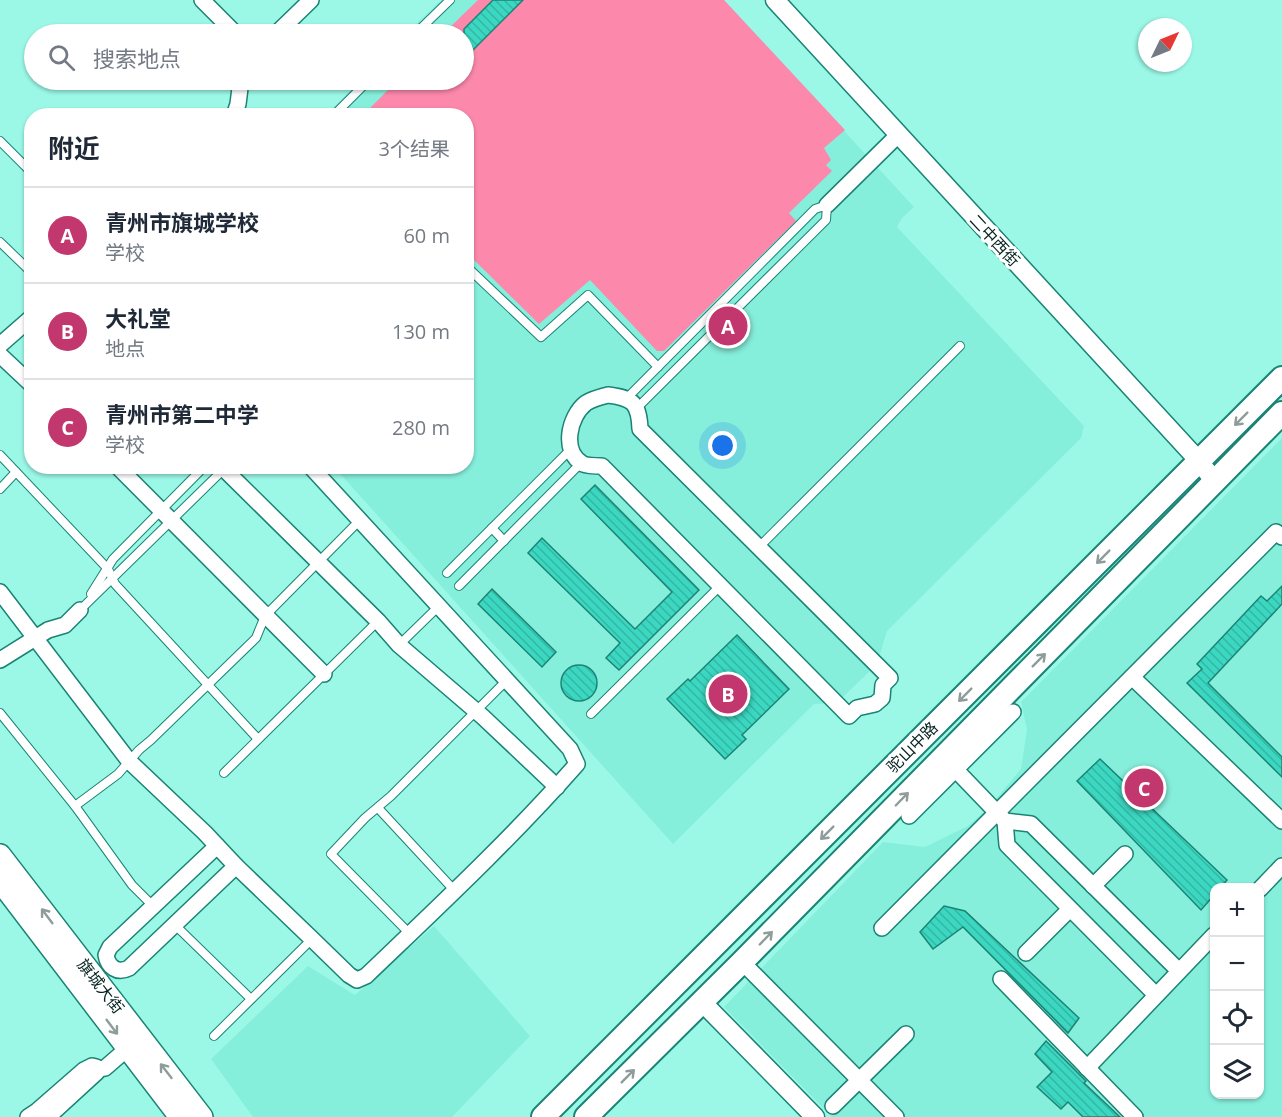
<!DOCTYPE html>
<html lang="zh">
<meta charset="utf-8">
<style>
body{margin:0;font-family:"Open Sans","Noto Sans SC",sans-serif;background:#f2f2f3;color:#1f2937}
.controls{position:absolute;right:18px;bottom:18px;display:grid;overflow:hidden;border-radius:12px;box-shadow:0 2px 4px #0004}
.controls button{width:54px;height:54px;display:grid;place-items:center;padding:0;border:0;border-bottom:2px solid #e0e1e3;background:#fff;color:#1f2937;font:30px sans-serif}
.compass{position:absolute;left:1138px;top:18px;width:54px;height:54px;border-radius:50%;background:#fff;box-shadow:0 2px 4px #0004;rotate:47deg}
.you{position:absolute;left:723px;top:446px;width:21px;height:21px;margin:-15px;border:4px solid #fff;border-radius:50%;background:#1a73e8;box-shadow:0 0 0 9px #1a73e833}
.badge{display:grid;place-items:center;width:39px;height:39px;border-radius:50%;background:#c2376e;color:#fff;font-size:20px;font-weight:700}
.pin{position:absolute;translate:-50% -50%;border:3px solid #fff;box-shadow:0 2px 6px #0006}
.list{margin:0;padding:0;list-style:none}
h2{display:flex;justify-content:space-between;align-items:center;height:78px;margin:0;padding:0 24px;font-size:26px}
h2 small{font-size:20px;font-weight:400;color:#747a83}
.list li{display:grid;grid-template-columns:39px 1fr auto;gap:18px;align-items:center;box-sizing:border-box;height:96px;padding:0 24px;border-top:2px solid #e0e1e3}
.list b{display:block;font-size:22px;white-space:nowrap}
.list p{margin:0;font-size:20px;white-space:nowrap;color:#747a83}
.list em{font-size:20px;font-style:normal;color:#747a83}
.icon{flex:none;width:33px;height:33px;fill:none;stroke:currentColor;stroke-width:2;stroke-linecap:round;stroke-linejoin:round}
.map{position:relative;flex:none;width:1282px;height:1117px;overflow:hidden}
.search{position:absolute;background:#fff;box-shadow:0 2px 4px #0004;left:24px;top:24px;width:450px;height:66px;display:flex;align-items:center;gap:15px;box-sizing:border-box;padding:0 21px;border-radius:33px;color:#747a83;font-size:22px}
.panel{position:absolute;background:#fff;box-shadow:0 2px 4px #0004;left:24px;top:108px;width:450px;height:366px;border-radius:24px}
.map>svg:first-child{display:block}
</style>
<div class="map">
<svg width="1282" height="1117" viewBox="0 0 1282 1117">
<defs>
<pattern id="building-back-hatch" width="6" height="6" patternUnits="userSpaceOnUse" patternTransform="scale(1.5)"><rect width="6" height="6" fill="#3bd7c1"/><path d="M-1 5l2 2M0 0l6 6M5-1l2 2" fill="none" stroke="#32b8a5"/></pattern>
</defs>
<rect width="100%" height="100%" fill="#9bf8e7"/>
<!-- built -->
<g fill="#86efdc" fill-rule="evenodd">
<path d="M441 0H724L914 207 902 218 897 227 1084 426 1081 438 887 631 877 664 837 703 814 704 673 844 334 467 466 466V116H325L361 80H464V34H406Z"/>
<path d="M1282 438V1117H832L724 1007 883 842 925 847 968 826 990 806 1021 769 1027 730 1021 702ZM1214 888H1260V1094H1214Z"/>
<path d="M434 926 530 1036 452 1117H253L211 1059 308 966 355 995Z"/>
</g>
<!-- garden -->
<path fill="#fc88ac" d="M478 0H724L845 130 824 148 831 160 826 165 832 171 789 213 796 221 664 351H657L590 280 539 324 467 253 466 116H362L398 80H464V34H443Z"/>
<!-- building -->
<g fill="url(#building-back-hatch)" stroke="#1c8475" stroke-width="1.5">
<path d="M493 0H523L464 59V29Z"/>
<path d="M595 485 699 590 619 670 606 658 620 643 528 553 542 538 635 629 672 592 581 499Z"/>
<path d="M1282 586V604L1208 683 1282 757V777L1187 683 1202 669 1197 664 1261 596 1267 601Z"/>
<path d="M492 589 556 652 542 667 478 604Z"/>
<path d="M737 635 789 689 742 735 746 739 725 759 667 699 688 679 690 681Z"/>
<circle cx="579" cy="683" r="18"/>
<path d="M1100 759 1227 880 1220 888H1215V894L1201 910 1077 781Z"/>
<path d="M944 906 965 911 1079 1018 1068 1033 963 927 933 949 920 932Z"/>
<path d="M1046 1041 1086 1081 1084 1083 1120 1117H1083L1068 1102 1061 1109 1037 1087 1052 1072 1035 1054Z"/>
</g>
<g fill="none" stroke-linecap="round" stroke-linejoin="round">
<defs>
<g id="service">
<path d="M415 34 450 0"/>
<path d="M333 116 369 80"/>
<path d="M0 141 32 173"/>
<path d="M0 242 32 273"/>
<path d="M466 266 541 337 588 295 658 367"/>
<path d="M626 399 815 209 827 205 826 220 637 408"/>
<path d="M0 455 108 569 115 584 258 739"/>
<path d="M0 489 16 472"/>
<path d="M492 528 504 541"/>
<path d="M759 547 960 346"/>
<path d="M447 573 571 449"/>
<path d="M459 586 581 463"/>
<path d="M91 594 113 559 205 466"/>
<path d="M80 610 225 468"/>
<path d="M399 645 439 606"/>
<path d="M0 713 75 806 132 885 153 906"/>
<path d="M591 714 720 586"/>
<path d="M224 773 378 621"/>
<path d="M75 806 118 774 139 750 151 740 256 638 265 616 360 520"/>
<path d="M378 808 454 890"/>
<path d="M174 924 251 999"/>
<path d="M410 934 331 854 365 818 391 796 507 680"/>
<path d="M214 1036 312 939"/>
</g>
<g id="minor">
<path d="M202 0 236 34"/>
<path d="M276 34 311 0"/>
<path d="M234 116 238 104 241 80"/>
<path d="M827 205 898 135"/>
<path d="M0 345 32 317"/>
<path d="M0 355 32 385"/>
<path d="M608 395C633 398 639 403 640 429L890 678 883 685 882 698 875 704 857 708 849 716 602 466C596 466 588 466 583 464 561 452 569 416 586 403 592 399 600 397 608 395Z"/>
<path d="M117 466 324 674"/>
<path d="M221 466 378 621 399 645 483 717 557 787"/>
<path d="M0 592 129 761 205 833 236 866 312 939 349 975 357 980 366 976C438 907 511 839 577 764L570 749 310 466"/>
<path d="M0 660 48 630 65 625 80 610"/>
<path d="M1132 677 1282 821"/>
<path d="M956 770 1005 821 1031 824 1179 971"/>
<path d="M909 816 1013 712"/>
<path d="M1005 821 1007 845 1156 995"/>
<path d="M217 846 110 947 106 955C108 967 117 974 129 968L236 866"/>
<path d="M1093 886 1125 854"/>
<path d="M1260 889 1282 866"/>
<path d="M882 928 1276 532 1282 537"/>
<path d="M1026 953 1070 909"/>
<path d="M742 962 896 1117"/>
<path d="M1001 979 1135 1117"/>
<path d="M1087 1068 1214 935"/>
<path d="M97 1069 105 1068 128 1048"/>
<path d="M833 1106 906 1034"/>
<path d="M28 1117 37 1111 84 1070 92 1066 96 1067 97 1072 48 1117"/>
</g>
<g id="tertiary">
<path d="M775 0 1199 461 1215 482"/>
<path d="M702 1002 815 1117"/>
</g>
<g id="secondary">
<path d="M0 855 202 1117"/>
<path d="M0 881 180 1117"/>
</g>
<g id="primary">
<path d="M543 1117 1282 378"/>
<path d="M586 1117 742 962 1282 413"/>
</g>
</defs>
<!-- service casing -->
<use href="#service" stroke="#1a8374" stroke-width="10"/>
<!-- minor casing -->
<use href="#minor" stroke="#1a8374" stroke-width="18"/>
<!-- tertiary casing -->
<use href="#tertiary" stroke="#1a8374" stroke-width="21"/>
<!-- secondary casing -->
<use href="#secondary" stroke="#1a8374" stroke-width="24"/>
<!-- primary casing -->
<use href="#primary" stroke="#1a8374" stroke-width="26"/>
<!-- service -->
<use href="#service" stroke="#fff" stroke-width="8"/>
<!-- minor -->
<use href="#minor" stroke="#fff" stroke-width="15"/>
<!-- tertiary -->
<use href="#tertiary" stroke="#fff" stroke-width="18"/>
<!-- secondary -->
<use href="#secondary" stroke="#fff" stroke-width="21"/>
<!-- primary -->
<use href="#primary" stroke="#fff" stroke-width="22"/>
</g>
<!-- one-way arrows -->
<defs><path id="oneway-shaft" d="M-6 0H5M1.5-3L5.5 0L1.5 3" fill="none" stroke-width="1.6" stroke-linecap="round" stroke-linejoin="round" transform="scale(1.5)"/></defs>
<g stroke="#8e9c9a">
<use href="#oneway-shaft" transform="translate(1241 419) rotate(135)"/>
<use href="#oneway-shaft" transform="translate(1103 557) rotate(135)"/>
<use href="#oneway-shaft" transform="translate(1039 660) rotate(-45)"/>
<use href="#oneway-shaft" transform="translate(965 695) rotate(135)"/>
<use href="#oneway-shaft" transform="translate(902 799) rotate(-46)"/>
<use href="#oneway-shaft" transform="translate(827 833) rotate(135)"/>
<use href="#oneway-shaft" transform="translate(47 916) rotate(-127)"/>
<use href="#oneway-shaft" transform="translate(766 938) rotate(-46)"/>
<use href="#oneway-shaft" transform="translate(112 1027) rotate(53)"/>
<use href="#oneway-shaft" transform="translate(166 1071) rotate(-128)"/>
<use href="#oneway-shaft" transform="translate(628 1076) rotate(-45)"/>
</g>
<g text-anchor="middle" stroke-width="6" stroke-linejoin="round" paint-order="stroke">
<!-- street labels -->
<g font-size="16" fill="#04221e" stroke="#fff">
<text transform="translate(995 240) rotate(47)" y="6">二中西街</text>
<text transform="translate(912 747) rotate(-45)" y="6">驼山中路</text>
<text transform="translate(101 986) rotate(52)" y="6">旗城大街</text>
</g>
</g>
</svg>
<div class="controls">
<button>+</button>
<button>−</button>
<button><svg class="icon" aria-label="locate" viewBox="0 0 24 24"><circle cx="12" cy="12" r="6"/><path d="M12 2v4M12 18v4M2 12h4M18 12h4"/></svg></button>
<button><svg class="icon" aria-label="layers" viewBox="0 0 24 24"><path d="M12 4l9 5-9 5-9-5zM3 14l9 5 9-5"/></svg></button>
</div>
<svg class="compass" viewBox="-18 -18 36 36"><path d="M0-13l5 13h-10z" fill="#e53935"/><path d="M0 13l5-13h-10z" fill="#747a83"/></svg>
<div class="you"></div>
<div class="pin badge" style="left:728px;top:326px">A</div>
<div class="pin badge" style="left:728px;top:694px">B</div>
<div class="pin badge" style="left:1144px;top:788px">C</div>
<div class="search"><svg class="icon" aria-label="search" viewBox="0 0 24 24"><circle cx="10" cy="10" r="6"/><path d="M15 15l6 6"/></svg>搜索地点</div>
<section class="panel">
<h2>附近<small>3个结果</small></h2>
<ul class="list">
<li><span class="badge">A</span><div><b>青州市旗城学校</b><p>学校</p></div><em>60 m</em></li>
<li><span class="badge">B</span><div><b>大礼堂</b><p>地点</p></div><em>130 m</em></li>
<li><span class="badge">C</span><div><b>青州市第二中学</b><p>学校</p></div><em>280 m</em></li>
</ul>
</section>
</div>
